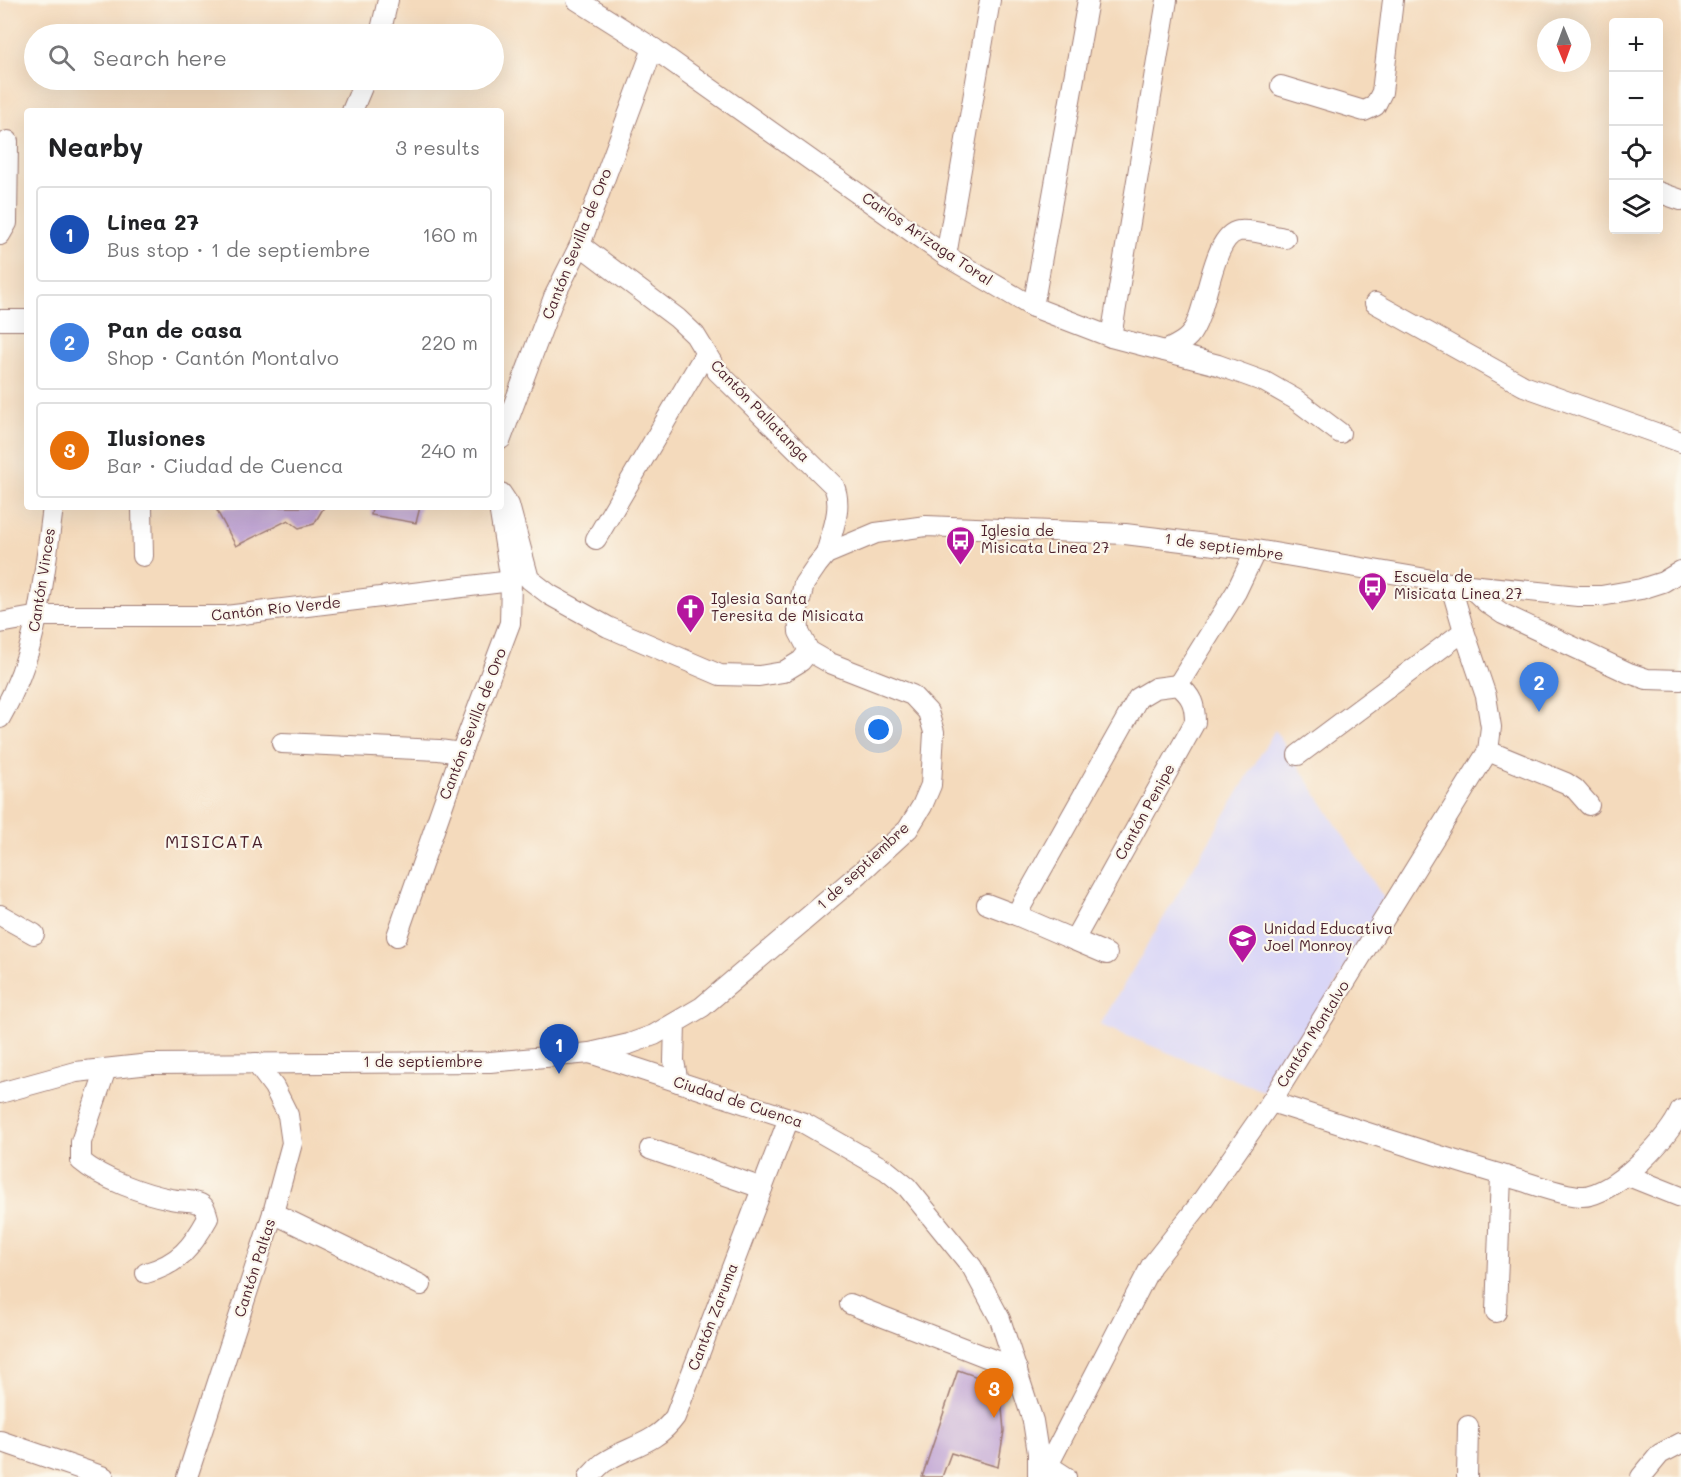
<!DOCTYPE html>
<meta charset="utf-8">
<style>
body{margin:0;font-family:Mali,sans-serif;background:#f6f6f6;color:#202124}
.controls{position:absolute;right:18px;top:18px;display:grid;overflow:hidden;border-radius:6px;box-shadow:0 6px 24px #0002}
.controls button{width:54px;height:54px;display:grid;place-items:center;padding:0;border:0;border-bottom:2px solid #e0e0e0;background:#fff;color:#202124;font:30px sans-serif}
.compass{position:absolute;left:1537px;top:18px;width:54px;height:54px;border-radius:50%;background:#fff;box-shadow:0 6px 24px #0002;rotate:179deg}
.you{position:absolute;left:879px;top:730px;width:21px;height:21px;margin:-15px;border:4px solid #fff;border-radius:50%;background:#1a73e8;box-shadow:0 0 0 9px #1a73e833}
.badge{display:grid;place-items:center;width:39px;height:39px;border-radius:50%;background:#0b8043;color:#fff;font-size:20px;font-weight:700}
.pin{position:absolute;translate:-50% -50px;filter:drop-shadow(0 2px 3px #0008)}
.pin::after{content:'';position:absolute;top:32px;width:21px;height:18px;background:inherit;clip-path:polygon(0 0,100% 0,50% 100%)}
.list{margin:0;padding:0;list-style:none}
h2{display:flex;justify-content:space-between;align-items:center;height:78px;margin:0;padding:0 24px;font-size:26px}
h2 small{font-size:20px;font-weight:400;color:#757577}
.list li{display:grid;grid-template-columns:39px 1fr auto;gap:18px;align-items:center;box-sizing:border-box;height:96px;margin:0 12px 12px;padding:0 12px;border:2px solid #e0e0e0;border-radius:6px}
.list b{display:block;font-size:22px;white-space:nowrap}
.list p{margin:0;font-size:20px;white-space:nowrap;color:#757577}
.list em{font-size:20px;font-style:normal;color:#757577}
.icon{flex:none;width:33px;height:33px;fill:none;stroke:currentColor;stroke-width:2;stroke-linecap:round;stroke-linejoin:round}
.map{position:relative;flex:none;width:1681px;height:1477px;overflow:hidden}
.search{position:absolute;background:#fff;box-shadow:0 6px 24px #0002;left:24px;top:24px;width:480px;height:66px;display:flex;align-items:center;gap:15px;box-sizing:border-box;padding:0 21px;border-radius:33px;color:#757577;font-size:22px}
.panel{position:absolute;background:#fff;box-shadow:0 6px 24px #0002;left:24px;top:108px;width:480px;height:402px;border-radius:6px}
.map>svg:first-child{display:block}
</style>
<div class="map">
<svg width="1681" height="1477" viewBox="0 0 1681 1477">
<rect width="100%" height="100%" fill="#fbf7ec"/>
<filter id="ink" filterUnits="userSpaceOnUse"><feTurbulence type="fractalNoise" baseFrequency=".0167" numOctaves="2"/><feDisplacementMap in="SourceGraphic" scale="12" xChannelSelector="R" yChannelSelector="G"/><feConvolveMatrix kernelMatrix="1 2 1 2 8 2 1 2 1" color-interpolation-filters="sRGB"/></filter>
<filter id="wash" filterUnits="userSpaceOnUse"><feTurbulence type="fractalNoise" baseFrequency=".008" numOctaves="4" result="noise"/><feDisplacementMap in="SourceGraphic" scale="24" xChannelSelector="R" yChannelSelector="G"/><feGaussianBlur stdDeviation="1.35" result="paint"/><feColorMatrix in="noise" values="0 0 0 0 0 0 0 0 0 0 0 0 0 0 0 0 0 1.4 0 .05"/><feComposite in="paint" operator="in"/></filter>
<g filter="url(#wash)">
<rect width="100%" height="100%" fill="#f4dabc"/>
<!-- built -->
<path fill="#d9d6f7" d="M1275 730 1387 903 1268 1093 1100 1025Z"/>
<g id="blocks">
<!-- building -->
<g fill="#ba9bd1">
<path d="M227 507H324L314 524 299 528 288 520 236 546 217 511Z"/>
<path d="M372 507H420L416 523 371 515Z"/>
<path d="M958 1370 1000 1385 1004 1431 998 1467 951 1453 942 1477H922Z"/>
</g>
</g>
</g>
<g filter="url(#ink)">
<use href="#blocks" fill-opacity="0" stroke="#9f7c74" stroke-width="1.5"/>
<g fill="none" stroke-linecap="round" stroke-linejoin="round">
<defs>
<g id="minor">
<path d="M577 0 653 48 946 256 1033 307 1111 337 1218 365 1265 382 1295 399 1340 433"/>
<path d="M380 34 388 0"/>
<path d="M1281 86 1364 111 1375 106 1382 92 1393 0"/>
<path d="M352 111 365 80"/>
<path d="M1658 192 1681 200"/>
<path d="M0 235 7 223 8 141"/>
<path d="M580 245 677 318 695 335 717 371 834 486C843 508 832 531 826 554"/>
<path d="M946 256 990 0"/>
<path d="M1375 303 1524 386 1681 442"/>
<path d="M1033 307 1088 0"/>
<path d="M0 320H27"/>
<path d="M1111 337 1167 0"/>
<path d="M1165 351C1173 347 1183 343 1189 336 1208 315 1211 235 1239 231 1251 229 1273 236 1285 238"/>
<path d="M501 439 554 297 580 245 653 48"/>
<path d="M501 493 509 505 529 579 550 595 608 627 720 675 759 676 783 672 801 661 809 651"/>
<path d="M142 507 143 556"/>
<path d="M596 539 705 354"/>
<path d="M1467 584 1487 603 1503 614 1629 673 1647 679 1681 680"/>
<path d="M0 623 39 616H226L511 581"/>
<path d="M1178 685C1192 696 1195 705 1195 722L1074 940 1016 915 1138 698 1155 688Z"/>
<path d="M1178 685 1236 592 1256 550"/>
<path d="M0 718C39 650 43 583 53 507"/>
<path d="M282 743 439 750 461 753"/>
<path d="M1488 751 1566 783 1575 789 1589 805"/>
<path d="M1298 755 1464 631"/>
<path d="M987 904 1016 915"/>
<path d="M0 915 34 934"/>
<path d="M397 936 461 753 510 623 511 581 499 507"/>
<path d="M1074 940 1107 954"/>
<path d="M675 1024 674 1061 678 1082"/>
<path d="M590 1053 804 1123 886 1170 907 1187 972 1267 1000 1319 1033 1421 1038 1453V1477"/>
<path d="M106 1069 81 1142V1161C102 1179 144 1194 171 1199 179 1201 190 1200 198 1203 205 1205 206 1211 208 1218 192 1247 179 1264 146 1273"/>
<path d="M0 1093 76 1072 150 1064 490 1062 590 1053 629 1044 654 1035 702 1007 860 873 908 829 922 806 931 785 934 732 928 712 912 695 830 663 809 651 799 632 798 609 804 584 817 565 826 554 876 533 926 526 1125 534 1256 550 1450 583 1578 596H1601L1641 589 1663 582 1681 571"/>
<path d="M1271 1102C1354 1128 1436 1156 1519 1180 1536 1185 1575 1200 1590 1195 1621 1187 1669 1138 1681 1110"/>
<path d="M650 1149 762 1188"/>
<path d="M1626 1175 1681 1197"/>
<path d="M273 1213 421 1285"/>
<path d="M850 1304 1017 1369"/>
<path d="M1496 1312 1501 1175"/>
<path d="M0 1441 104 1477"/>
<path d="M1049 1466 1066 1477"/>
<path d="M187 1477 273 1213 292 1143 288 1115 274 1087 256 1063"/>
<path d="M589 1477C593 1473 598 1467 603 1463 628 1446 655 1445 675 1417L789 1118"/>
<path d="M1042 1477 1151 1266 1199 1205 1271 1102 1488 751 1491 727 1486 696 1464 631 1450 583"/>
<path d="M1467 1477 1468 1426"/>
<path d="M1641 1477 1660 1454 1681 1443"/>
</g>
</defs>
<!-- minor casing -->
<use href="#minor" stroke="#9f7c74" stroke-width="22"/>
<!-- minor -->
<use href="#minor" stroke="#fff" stroke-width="20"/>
</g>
</g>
<!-- icons -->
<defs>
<symbol id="bus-pin" viewBox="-11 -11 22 30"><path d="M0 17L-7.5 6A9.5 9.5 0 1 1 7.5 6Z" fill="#b5179e" stroke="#fbf7ec"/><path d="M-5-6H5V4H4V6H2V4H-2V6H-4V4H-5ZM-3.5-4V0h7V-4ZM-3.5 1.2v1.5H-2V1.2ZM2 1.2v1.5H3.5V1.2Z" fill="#fff"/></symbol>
<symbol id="church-pin" viewBox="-11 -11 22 30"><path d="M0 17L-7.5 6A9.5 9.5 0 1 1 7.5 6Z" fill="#b5179e" stroke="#fbf7ec"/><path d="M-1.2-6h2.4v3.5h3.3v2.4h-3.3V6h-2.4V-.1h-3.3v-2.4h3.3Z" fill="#fff"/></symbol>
<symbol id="school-pin" viewBox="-11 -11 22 30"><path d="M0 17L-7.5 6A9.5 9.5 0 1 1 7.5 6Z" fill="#b5179e" stroke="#fbf7ec"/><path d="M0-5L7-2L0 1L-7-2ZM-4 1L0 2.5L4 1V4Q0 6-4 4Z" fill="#fff"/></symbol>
</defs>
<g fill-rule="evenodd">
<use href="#bus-pin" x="944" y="524" width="33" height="45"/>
<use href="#bus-pin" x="1356" y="570" width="33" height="45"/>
<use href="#church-pin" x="674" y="592" width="33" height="45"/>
<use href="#school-pin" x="1226" y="922" width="33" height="45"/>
</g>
<g text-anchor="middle" stroke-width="4.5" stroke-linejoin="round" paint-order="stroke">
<!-- street labels -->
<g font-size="15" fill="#4a1f2b" stroke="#fbf7ec">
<text transform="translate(927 239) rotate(34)" y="5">Carlos Arízaga Toral</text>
<text transform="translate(577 244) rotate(-68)" y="5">Cantón Sevilla de Oro</text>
<text transform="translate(760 411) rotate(46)" y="5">Cantón Pallatanga</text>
<text transform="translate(1224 547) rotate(8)" y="5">1 de septiembre</text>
<text transform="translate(42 580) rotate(-81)" y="5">Cantón Vinces</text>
<text transform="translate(276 609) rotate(-6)" y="5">Cantón Río Verde</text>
<text transform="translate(473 724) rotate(-69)" y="5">Cantón Sevilla de Oro</text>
<text transform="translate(1145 812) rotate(-61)" y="5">Cantón Penipe</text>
<text transform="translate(863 866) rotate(-43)" y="5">1 de septiembre</text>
<text transform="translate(1313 1034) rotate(-58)" y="5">Cantón Montalvo</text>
<text x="423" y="1067">1 de septiembre</text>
<text transform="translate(738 1102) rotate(18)" y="5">Ciudad de Cuenca</text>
<text transform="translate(255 1268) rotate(-72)" y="5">Cantón Paltas</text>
<text transform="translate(713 1317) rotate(-69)" y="5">Cantón Zaruma</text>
</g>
<!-- poi labels -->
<g font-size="15" fill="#4a1f2b" stroke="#fbf7ec" text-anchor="start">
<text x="981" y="536">Iglesia de<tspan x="981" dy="17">Misicata Linea 27</tspan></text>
<text x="1394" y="582">Escuela de<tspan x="1394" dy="17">Misicata Linea 27</tspan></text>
<text x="711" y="604">Iglesia Santa<tspan x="711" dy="17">Teresita de Misicata</tspan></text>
<text x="1264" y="934">Unidad Educativa<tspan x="1264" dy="17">Joel Monroy</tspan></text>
</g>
<!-- quarter labels -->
<g font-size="18" letter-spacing="1.5" fill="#4a1f2b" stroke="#fbf7ec">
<text x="215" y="848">MISICATA</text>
</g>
</g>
</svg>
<div class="controls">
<button>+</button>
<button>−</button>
<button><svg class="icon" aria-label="locate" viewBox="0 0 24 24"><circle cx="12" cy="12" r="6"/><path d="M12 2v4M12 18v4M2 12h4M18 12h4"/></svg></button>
<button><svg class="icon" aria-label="layers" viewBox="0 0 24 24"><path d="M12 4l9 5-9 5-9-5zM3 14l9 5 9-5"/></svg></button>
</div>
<svg class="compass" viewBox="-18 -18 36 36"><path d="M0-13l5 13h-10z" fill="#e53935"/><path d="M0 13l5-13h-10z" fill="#757577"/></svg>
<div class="you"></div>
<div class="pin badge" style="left:559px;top:1074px;background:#1a4fb4">1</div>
<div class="pin badge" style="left:1539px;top:712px;background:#3f7fe0">2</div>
<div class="pin badge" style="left:994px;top:1418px;background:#e8710a">3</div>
<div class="search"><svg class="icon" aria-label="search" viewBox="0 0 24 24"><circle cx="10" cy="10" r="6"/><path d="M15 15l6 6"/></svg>Search here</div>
<section class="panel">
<h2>Nearby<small>3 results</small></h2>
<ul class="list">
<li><span class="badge" style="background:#1a4fb4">1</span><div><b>Linea 27</b><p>Bus stop · 1 de septiembre</p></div><em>160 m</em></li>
<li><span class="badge" style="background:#3f7fe0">2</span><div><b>Pan de casa</b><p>Shop · Cantón Montalvo</p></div><em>220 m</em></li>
<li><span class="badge" style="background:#e8710a">3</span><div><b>Ilusiones</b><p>Bar · Ciudad de Cuenca</p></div><em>240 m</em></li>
</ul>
</section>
</div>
